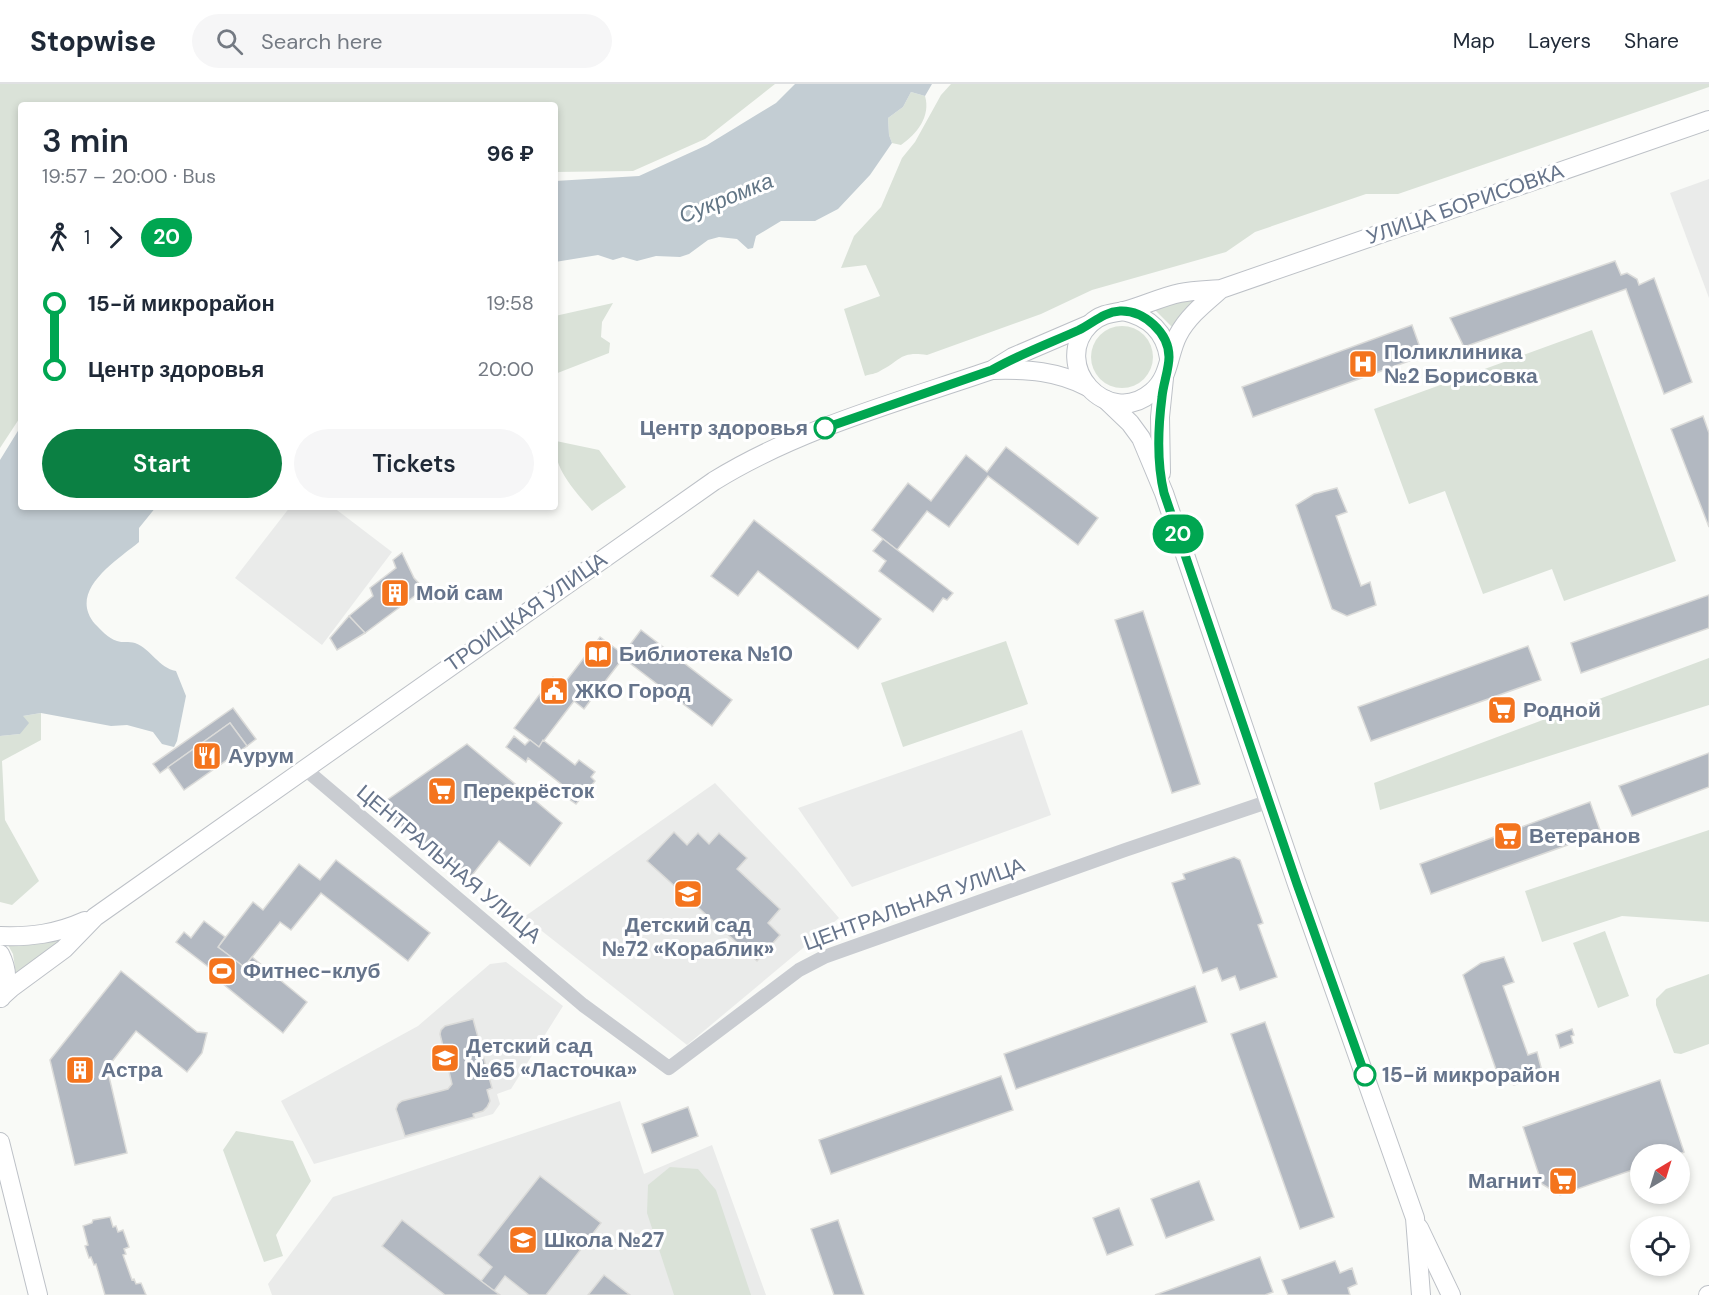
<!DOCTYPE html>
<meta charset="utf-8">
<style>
body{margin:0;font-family:"DM Sans",sans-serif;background:#f6f6f7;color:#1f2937;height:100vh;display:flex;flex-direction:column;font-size:22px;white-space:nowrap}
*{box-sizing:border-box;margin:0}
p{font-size:20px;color:#747a83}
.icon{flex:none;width:33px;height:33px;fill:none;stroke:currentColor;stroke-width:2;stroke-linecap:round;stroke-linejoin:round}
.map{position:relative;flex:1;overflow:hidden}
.panel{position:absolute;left:18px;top:18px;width:540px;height:408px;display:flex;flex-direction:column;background:#fff;border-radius:6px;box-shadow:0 3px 9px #0003}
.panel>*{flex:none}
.badge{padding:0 12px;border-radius:20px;font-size:21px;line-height:39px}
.needle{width:39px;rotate:38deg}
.tools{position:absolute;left:1630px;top:1060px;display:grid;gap:12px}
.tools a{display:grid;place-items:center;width:60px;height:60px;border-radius:50%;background:#fff;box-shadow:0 3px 9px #0003;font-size:30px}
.map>.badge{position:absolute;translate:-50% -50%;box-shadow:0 0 0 3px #fff}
.legs{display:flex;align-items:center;gap:9px;height:66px;padding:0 24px;font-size:20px}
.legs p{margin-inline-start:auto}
.head{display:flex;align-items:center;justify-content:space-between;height:102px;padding:0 24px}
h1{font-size:33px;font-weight:600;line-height:45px}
.action{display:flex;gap:12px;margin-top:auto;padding:12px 24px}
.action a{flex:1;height:69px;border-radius:36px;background:#0b8043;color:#fff;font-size:24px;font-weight:600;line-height:69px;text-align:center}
.action a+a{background:#f6f6f7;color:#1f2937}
ul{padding:0 24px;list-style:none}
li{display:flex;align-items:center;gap:21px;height:66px;font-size:22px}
li i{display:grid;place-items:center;width:9px;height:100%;margin:0 8px;background:currentColor}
li i::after{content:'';width:15px;height:15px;margin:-8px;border:4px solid;border-radius:50%;background:#fff}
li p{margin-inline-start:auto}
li:first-child i{background:linear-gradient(#0000 50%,currentColor 0)}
li:last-child i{background:linear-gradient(currentColor 50%,#0000 0)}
header{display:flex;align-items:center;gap:36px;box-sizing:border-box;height:84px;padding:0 30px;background:#fff;border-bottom:2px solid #e0e1e3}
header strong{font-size:28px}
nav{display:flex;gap:33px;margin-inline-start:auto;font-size:21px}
.search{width:420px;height:54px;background:#f6f6f7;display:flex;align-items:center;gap:15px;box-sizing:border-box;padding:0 21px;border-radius:33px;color:#747a83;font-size:22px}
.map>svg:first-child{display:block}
.built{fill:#eaebea}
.green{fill:#dae2d8}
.water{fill:#c3cdd3}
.building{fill:#b2b8c1;stroke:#dbdbd9;stroke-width:1.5}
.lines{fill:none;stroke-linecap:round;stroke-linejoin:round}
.secondary-casing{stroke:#bdc1c7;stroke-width:20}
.street{stroke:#c9ccd1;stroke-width:14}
.secondary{stroke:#fff;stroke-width:18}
.line-1-casing{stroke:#fff;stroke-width:14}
.line-1{stroke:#00a651;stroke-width:9}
.stop-1-dot{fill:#fff;stroke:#00a651;stroke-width:3}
.labels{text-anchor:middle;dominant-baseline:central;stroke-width:6;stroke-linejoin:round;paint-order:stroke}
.street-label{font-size:21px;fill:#66748b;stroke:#fff}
.poi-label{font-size:21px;font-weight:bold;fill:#66748b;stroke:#fff;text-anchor:start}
.stop-label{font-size:21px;font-weight:bold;fill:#66748b;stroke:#fff;text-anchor:end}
.water-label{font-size:22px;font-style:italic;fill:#627686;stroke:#fff}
</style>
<header>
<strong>Stopwise</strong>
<div class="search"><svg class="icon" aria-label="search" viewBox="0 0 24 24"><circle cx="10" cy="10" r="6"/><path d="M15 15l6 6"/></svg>Search here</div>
<nav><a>Map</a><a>Layers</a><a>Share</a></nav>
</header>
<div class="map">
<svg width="1709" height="1211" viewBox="0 0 1709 1211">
<rect width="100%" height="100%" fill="#f9faf7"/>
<g class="built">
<path d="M1709,95V214L1670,109Z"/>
<path d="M290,423H333L392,468L322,561L235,494Z"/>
<path d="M1022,646L1051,731L852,803L798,724Z"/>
<path d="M715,699L797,786L839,834L687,961L524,833Z"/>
<path d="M506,878L563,922L511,1005L497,1010L500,1020L493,1030L314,1080L281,1017L418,942L490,880Z"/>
<path d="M620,1017L644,1090L712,1061L766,1211H272L268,1200L333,1113Z"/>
</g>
<g class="green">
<path d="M0,0H775L705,55L633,87L555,88V21H21V332L0,364Z"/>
<path d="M951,0H1709V3L1398,110H1366L1255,148L1226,168L1092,206L1041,230L927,271C899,267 901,277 880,287C876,290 870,290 865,292L844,225L880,212L866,181L841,184L854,152L881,123L902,74L915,58L941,11Z"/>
<path d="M911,8L925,12C931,32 917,50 901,61L892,59L889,51L888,34L903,23Z"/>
<path d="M1197,212L1198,215L1183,227L1172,243L1154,225Z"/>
<path d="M613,219L602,238L601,253L610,259L609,269L555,290V232Z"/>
<circle cx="1122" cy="273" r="31"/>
<path d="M1592,246L1676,477L1564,517L1552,485L1483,510L1445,407L1409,420L1374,325Z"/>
<path d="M556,357L599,366L626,403C615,412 603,418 592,427C576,408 551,383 556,357Z"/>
<path d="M1006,557L1028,620L903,663L881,599Z"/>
<path d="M1709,574V621L1380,726L1374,699Z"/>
<path d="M41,629V656L2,677L5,736L39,797L12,821L0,818V652L20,650L23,632Z"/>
<path d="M1709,746V838L1622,832L1542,858L1525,807Z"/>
<path d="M1605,847L1629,912L1598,924L1573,859Z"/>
<path d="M65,854L16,890L13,870L8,861L40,860Z"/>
<path d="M1709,890V960L1681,970L1674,969L1656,921V915L1666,905Z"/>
<path d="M236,1047L293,1057L311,1097L276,1151L283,1172L264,1178L223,1066Z"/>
<path d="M670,1083L698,1085L716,1106L751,1211H674L647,1129L648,1101Z"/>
</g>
<g class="water">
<path d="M795,0H932L925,12L911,8L903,23L888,34L889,51L892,59L870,91L838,125L815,137H781L756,152L753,164L748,165L737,155L719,153L708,156L689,170L680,173L656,172L637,177L623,173L613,176L598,171L555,178V97L639,92L707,61L776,19Z"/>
<path d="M21,342V423H156L139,444V458C116,477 67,507 95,540C101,546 108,554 117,557C122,559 129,557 135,559C151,565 159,584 176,587L186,612L177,657L174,663L162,660L153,648L127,641L111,642L41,629L23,632L29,639L20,650L0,652V376Z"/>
</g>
<g class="building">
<path d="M1615,177L1621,191L1627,189L1637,195L1639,201L1654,194L1692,298L1664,310L1626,205L1464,263L1450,234Z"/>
<path d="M1412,241L1423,272L1253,333L1242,303Z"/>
<path d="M1703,332L1709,349V443L1671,345Z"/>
<path d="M1006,363L1098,434L1078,461L988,392L949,443L927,427L897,466L872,446L908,399L931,417L966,371L987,388Z"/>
<path d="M1337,404L1347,428L1336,432L1361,502L1370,498L1376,521L1347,532L1332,525L1296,421L1314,410Z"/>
<path d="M754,436L881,535L858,565L758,487L738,512L711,492Z"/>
<path d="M883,455L953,509L947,516L943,514L933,528L879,487L886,477L873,467Z"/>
<path d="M402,469L414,494L424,505L365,549L349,532L373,512L370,504L396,484L393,476Z"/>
<path d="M1709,511V544L1581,589L1571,559Z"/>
<path d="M1143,527L1200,700L1172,709L1115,536Z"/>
<path d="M349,532L365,549L337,566L330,554Z"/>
<path d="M641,546L732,616L712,642L623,574L584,625L574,617L539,663L514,644L553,593L563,601L600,553L623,570Z"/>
<path d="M1528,562L1541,596L1371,657L1358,623Z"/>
<path d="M233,624L256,655L247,662L230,639L160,689L153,680Z"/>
<path d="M230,639L247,662L184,706L168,683Z"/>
<path d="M514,652L525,661L530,656L539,663L543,656L575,681L579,676L595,688L591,693L595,697L576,720L566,713L570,707L528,674L526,678L506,663Z"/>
<path d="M467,660L562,739L530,782L499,757L469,795L377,723Z"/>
<path d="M1709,669V703L1632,732L1619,702Z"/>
<path d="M1590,718L1601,749L1431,810L1420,780Z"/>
<path d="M674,748L687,761L698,749L709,760L719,749L747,774L737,785L780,825L768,839L780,851L757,877L647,777Z"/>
<path d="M1234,773L1240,776L1263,839L1258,841L1277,893L1240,906L1235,892L1222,897L1217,884L1203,889L1172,799L1185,795L1183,790Z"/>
<path d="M336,776L430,849L408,877L321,809L291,846L280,838L244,883L218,863L253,818L263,826L299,780L320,796Z"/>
<path d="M204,837L225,853L218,863L234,875L228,882L222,878L215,888L176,858L184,848L191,854Z"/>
<path d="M252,873L307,918L283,949L212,891L222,878L228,882L234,875L244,883Z"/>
<path d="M1504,873L1514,898L1503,902L1528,971L1537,968L1543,991L1514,1001L1499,994L1463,891L1481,879Z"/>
<path d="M121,887L197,948L207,949L202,969L187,988L136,947L107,984L127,1069L75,1081L50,976Z"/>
<path d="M1195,902L1207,938L1016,1005L1004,970Z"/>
<path d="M473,935L492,1004L487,1006L490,1017L487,1023L483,1027L473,1030L474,1033L405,1052L396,1025L398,1020L402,1017L448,1005L452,1000L440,950L441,946L445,942Z"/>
<path d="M1265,938L1334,1133L1300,1145L1231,950Z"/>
<path d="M1572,945L1574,951L1571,952L1573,959L1560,964L1556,951Z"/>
<path d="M1001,992L1013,1026L831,1090L819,1056Z"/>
<path d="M1660,996L1684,1068L1677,1071H1641V1083L1560,1111L1542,1100L1523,1043Z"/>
<path d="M688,1023L698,1052L652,1069L642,1040Z"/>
<path d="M540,1092L601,1139L546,1211H529L505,1192L494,1207L481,1197L492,1183L478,1171Z"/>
<path d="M1199,1097L1214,1136L1166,1154L1151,1115Z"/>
<path d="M1119,1124L1133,1161L1107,1171L1093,1134Z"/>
<path d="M110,1133L113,1143L116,1142L118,1148L123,1146L129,1163L124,1165L126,1170L123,1171L132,1196L134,1195L136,1200L141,1199L146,1211H105L96,1180L94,1181L91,1173L89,1174L85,1162L88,1161L83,1142L92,1139L93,1136Z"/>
<path d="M402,1136L481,1197L500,1211H445L382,1162Z"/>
<path d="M838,1136L864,1211H834L811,1145Z"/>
<path d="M1260,1173L1273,1208L1265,1211H1155Z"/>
<path d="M1335,1177L1340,1189L1352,1184L1357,1200L1348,1204L1350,1211H1288L1282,1196Z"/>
<path d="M604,1191L630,1211H588Z"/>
</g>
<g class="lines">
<g class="secondary-casing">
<g id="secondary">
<path d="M1221,205C1205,219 1188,232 1178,251C1168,270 1170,293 1152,308C1108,346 1049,281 1090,240C1100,230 1112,229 1124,227C1143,222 1161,213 1180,209C1193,206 1208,206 1221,205L1709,36"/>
<path d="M1123,227C1149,233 1165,247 1169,274"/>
<path d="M993,286C1028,285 1057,287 1088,303"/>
<path d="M1106,316L1130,339L1141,354L1164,409L1297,800L1415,1134L1421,1211"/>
<path d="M1161,389L1160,333L1164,294"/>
<path d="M0,852C31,853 56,850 85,837"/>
<path d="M0,870C8,886 8,898 1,914"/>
<path d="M1,913L11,904L64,865L95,833L714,397C798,345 898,318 992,286L1013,273L1090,240"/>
<path d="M0,1058L38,1211"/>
<path d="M1419,1144L1451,1211"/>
<path d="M1708,1211H1709"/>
</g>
</g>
<path class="street" d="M305,685L583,921L669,984L799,886L824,873L1125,766L1270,717"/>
<use href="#secondary" class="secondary"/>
</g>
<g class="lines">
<g class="line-1-casing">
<path id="line-1" d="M825,344L992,286C1020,270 1050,259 1079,246C1093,239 1104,228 1120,227C1144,226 1169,249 1169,273C1169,285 1163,301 1162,313C1158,344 1157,380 1164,409L1297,800L1365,991"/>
</g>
<use href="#line-1" class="line-1"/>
</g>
<defs>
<g id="hospital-square" transform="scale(1.5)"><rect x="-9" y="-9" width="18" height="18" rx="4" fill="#f4741d" stroke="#fff"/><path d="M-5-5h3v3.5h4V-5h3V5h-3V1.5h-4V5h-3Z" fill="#fff"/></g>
<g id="building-square" transform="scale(1.5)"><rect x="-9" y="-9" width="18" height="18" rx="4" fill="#f4741d" stroke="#fff"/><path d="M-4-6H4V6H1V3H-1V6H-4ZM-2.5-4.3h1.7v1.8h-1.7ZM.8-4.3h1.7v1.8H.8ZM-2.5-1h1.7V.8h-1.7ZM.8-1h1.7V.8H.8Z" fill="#fff"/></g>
<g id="library-square" transform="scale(1.5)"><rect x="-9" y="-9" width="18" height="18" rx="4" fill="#f4741d" stroke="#fff"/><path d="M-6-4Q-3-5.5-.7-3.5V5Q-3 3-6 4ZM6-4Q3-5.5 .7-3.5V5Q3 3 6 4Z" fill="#fff"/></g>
<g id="civic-square" transform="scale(1.5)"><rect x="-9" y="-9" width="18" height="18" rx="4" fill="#f4741d" stroke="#fff"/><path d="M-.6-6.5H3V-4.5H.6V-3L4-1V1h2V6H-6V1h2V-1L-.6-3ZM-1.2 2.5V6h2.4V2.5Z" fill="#fff"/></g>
<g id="supermarket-square" transform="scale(1.5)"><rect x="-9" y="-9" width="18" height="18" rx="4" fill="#f4741d" stroke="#fff"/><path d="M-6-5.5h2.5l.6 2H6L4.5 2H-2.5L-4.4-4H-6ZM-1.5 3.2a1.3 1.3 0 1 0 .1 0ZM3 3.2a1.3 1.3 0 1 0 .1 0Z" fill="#fff"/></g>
<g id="restaurant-square" transform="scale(1.5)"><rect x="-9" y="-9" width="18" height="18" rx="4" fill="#f4741d" stroke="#fff"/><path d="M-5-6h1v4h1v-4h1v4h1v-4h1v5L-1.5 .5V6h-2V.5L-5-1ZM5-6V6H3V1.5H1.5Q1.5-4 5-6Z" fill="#fff"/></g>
<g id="school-square" transform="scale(1.5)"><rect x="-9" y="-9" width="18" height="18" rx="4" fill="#f4741d" stroke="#fff"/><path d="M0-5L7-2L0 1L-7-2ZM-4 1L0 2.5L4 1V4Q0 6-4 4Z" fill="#fff"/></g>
<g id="stadium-square" transform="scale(1.5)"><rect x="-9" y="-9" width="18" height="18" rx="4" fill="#f4741d" stroke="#fff"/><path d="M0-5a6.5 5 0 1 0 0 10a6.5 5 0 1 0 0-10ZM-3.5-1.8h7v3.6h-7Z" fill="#fff"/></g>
</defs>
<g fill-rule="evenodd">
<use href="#hospital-square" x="1363" y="280"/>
<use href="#building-square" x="395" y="509"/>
<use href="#library-square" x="598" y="570"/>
<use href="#civic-square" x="554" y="607"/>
<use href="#supermarket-square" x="1502" y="626"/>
<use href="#restaurant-square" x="207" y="672"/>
<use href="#supermarket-square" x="442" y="707"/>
<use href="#supermarket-square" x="1508" y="752"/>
<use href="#school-square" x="688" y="810"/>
<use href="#stadium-square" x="222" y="887"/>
<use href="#school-square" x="445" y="974"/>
<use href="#building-square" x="80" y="986"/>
<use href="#supermarket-square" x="1563" y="1097"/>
<use href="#school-square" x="523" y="1156"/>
</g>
<g class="stop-1-dot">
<circle cx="825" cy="344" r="10"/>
<circle cx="1365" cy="991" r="10"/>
</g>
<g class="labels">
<g class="street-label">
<text transform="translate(1465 120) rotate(-19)">УЛИЦА БОРИСОВКА</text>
<text transform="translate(526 528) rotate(-35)">ТРОИЦКАЯ УЛИЦА</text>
<text transform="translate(449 780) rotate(40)">ЦЕНТРАЛЬНАЯ УЛИЦА</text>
<text transform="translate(914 820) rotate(-20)">ЦЕНТРАЛЬНАЯ УЛИЦА</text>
</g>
<g class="poi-label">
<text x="1384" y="268">Поликлиника<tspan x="1384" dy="24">№2 Борисовка</tspan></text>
<text x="416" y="509">Мой сам</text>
<text x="619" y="570">Библиотека №10</text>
<text x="575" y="607">ЖКО Город</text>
<text x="1523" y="626">Родной</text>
<text x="228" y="672">Аурум</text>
<text x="463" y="707">Перекрёсток</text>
<text x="1529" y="752">Ветеранов</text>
<text x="688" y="841" text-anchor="middle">Детский сад<tspan x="688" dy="24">№72 «Кораблик»</tspan></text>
<text x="243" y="887">Фитнес-клуб</text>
<text x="466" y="962">Детский сад<tspan x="466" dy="24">№65 «Ласточка»</tspan></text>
<text x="101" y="986">Астра</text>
<text x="1542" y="1097" text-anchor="end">Магнит</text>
<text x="544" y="1156">Школа №27</text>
</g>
<g class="stop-label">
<text x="808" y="344">Центр здоровья</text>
<text x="1382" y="991" text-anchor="start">15-й микрорайон</text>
</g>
<g class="water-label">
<text transform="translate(726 114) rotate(-22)">Сукромка</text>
</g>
</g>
</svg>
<div class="tools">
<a><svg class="needle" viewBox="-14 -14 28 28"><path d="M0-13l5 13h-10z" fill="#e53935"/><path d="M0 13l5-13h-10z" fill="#747a83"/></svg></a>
<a><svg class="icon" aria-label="locate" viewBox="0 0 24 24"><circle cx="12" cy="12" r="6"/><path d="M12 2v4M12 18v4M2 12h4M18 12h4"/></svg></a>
</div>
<b class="badge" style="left:1178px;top:450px;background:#00a651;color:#fff">20</b>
<section class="panel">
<div class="head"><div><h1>3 min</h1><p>19:57 – 20:00 · Bus</p></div><b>96 ₽</b></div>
<div class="legs"><svg class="icon" aria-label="walk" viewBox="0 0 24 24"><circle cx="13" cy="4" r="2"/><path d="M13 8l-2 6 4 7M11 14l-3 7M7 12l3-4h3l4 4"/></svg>1<svg class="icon" aria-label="forward" viewBox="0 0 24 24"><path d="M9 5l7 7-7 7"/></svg><b class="badge" style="background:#00a651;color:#fff">20</b></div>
<ul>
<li><i style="color:#00a651"></i><b>15-й микрорайон</b><p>19:58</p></li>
<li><i style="color:#00a651"></i><b>Центр здоровья</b><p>20:00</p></li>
</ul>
<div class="action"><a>Start</a><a>Tickets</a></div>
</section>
</div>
